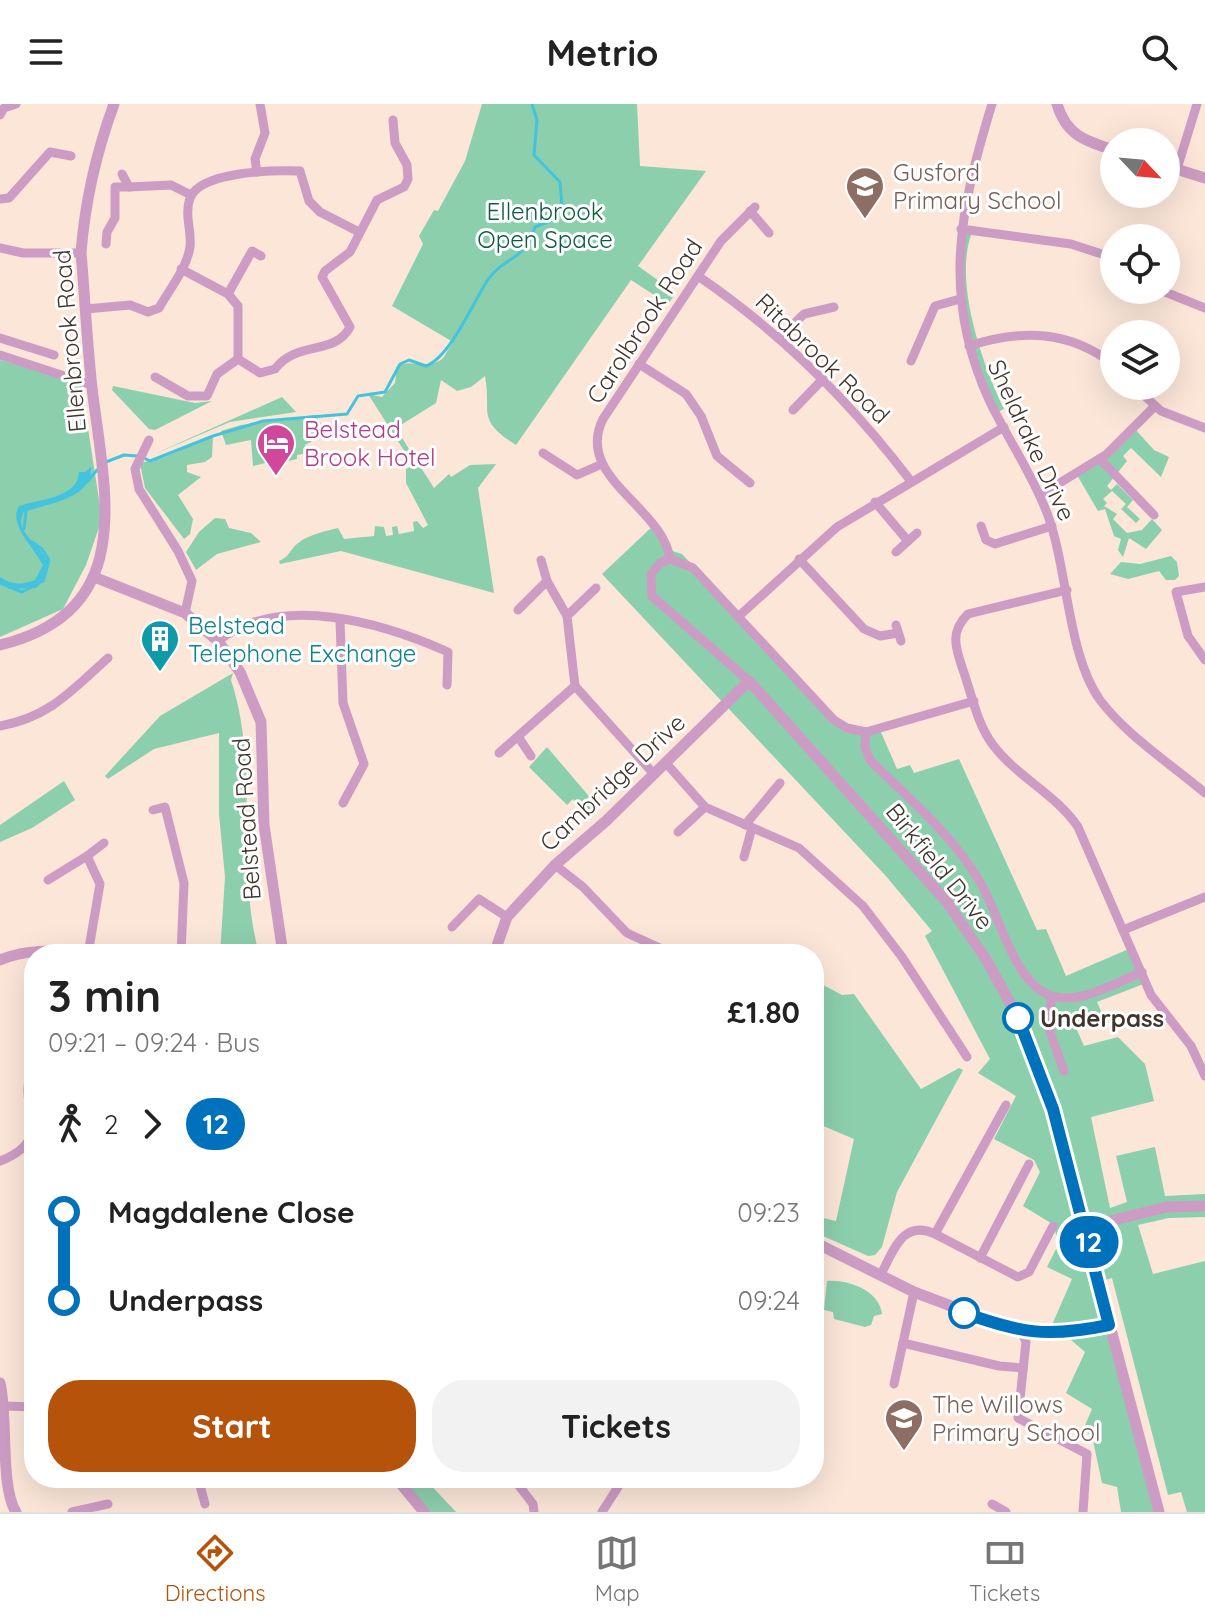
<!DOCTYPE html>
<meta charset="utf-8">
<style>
body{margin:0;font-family:Quicksand,sans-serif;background:#f2f2f2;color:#222;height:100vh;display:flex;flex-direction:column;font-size:30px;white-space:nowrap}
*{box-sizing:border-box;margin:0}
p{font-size:26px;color:#767676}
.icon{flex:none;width:44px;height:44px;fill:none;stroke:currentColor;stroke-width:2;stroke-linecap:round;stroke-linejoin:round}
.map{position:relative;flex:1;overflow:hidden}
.side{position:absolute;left:24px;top:840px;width:800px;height:544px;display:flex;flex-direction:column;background:#fff;border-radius:32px;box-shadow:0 8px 32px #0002}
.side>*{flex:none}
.badge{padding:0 16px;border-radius:26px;font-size:28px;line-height:52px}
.needle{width:52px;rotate:116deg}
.tools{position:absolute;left:1100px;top:24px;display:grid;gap:16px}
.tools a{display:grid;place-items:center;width:80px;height:80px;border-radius:50%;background:#fff;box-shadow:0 8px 32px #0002;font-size:40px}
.map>.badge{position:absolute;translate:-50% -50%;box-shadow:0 0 0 4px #fff}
.legs{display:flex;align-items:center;gap:12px;height:88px;padding:0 24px;font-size:26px}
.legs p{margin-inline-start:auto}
.head{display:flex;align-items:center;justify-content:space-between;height:136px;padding:0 24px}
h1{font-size:44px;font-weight:700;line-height:60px}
.primary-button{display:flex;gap:16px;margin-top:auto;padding:16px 24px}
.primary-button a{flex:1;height:92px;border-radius:32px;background:#b45309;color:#fff;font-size:32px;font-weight:700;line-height:92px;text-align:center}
.primary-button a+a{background:#f2f2f2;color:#222}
ul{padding:0 24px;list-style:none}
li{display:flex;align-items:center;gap:28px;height:88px;font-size:30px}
li i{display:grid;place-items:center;width:12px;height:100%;margin:0 10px;background:currentColor}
li i::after{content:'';width:20px;height:20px;margin:-10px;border:6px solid;border-radius:50%;background:#fff}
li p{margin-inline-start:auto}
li:first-child i{background:linear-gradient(#0000 50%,currentColor 0)}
li:last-child i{background:linear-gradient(currentColor 50%,#0000 0)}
header{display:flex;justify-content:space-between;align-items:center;height:104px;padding:0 24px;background:#fff;font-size:36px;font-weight:700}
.dock{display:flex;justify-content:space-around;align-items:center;height:112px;border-top:2px solid #e0e0e0;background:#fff;font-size:22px;color:#767676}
.dock a{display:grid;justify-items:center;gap:4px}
.dock .on{color:#b45309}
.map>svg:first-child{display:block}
.green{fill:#8ccfad}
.water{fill:#44c3df}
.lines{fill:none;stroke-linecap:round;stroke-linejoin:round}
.stream{stroke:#44c3df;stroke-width:3}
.minor{stroke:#cd9cc4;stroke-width:9}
.tertiary{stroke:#cd9cc4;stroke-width:11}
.line-1-casing{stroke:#fff;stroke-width:18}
.line-1{stroke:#0072bc;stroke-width:12}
.stop-1-dot{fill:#fff;stroke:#0072bc;stroke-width:4}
.labels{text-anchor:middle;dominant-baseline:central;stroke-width:6;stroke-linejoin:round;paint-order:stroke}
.education-label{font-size:24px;fill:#785e54;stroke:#fff;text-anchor:start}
.park-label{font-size:24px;fill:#0e5c3f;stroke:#fff}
.street-label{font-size:24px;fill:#41342b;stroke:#fff}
.hotel-label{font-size:24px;fill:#b23c85;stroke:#fff;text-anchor:start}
.culture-label{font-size:24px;fill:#0d838f;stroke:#fff;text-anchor:start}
.stop-label{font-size:24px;font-weight:bold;fill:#41342b;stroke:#fff;text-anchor:start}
</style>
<header><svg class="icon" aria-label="menu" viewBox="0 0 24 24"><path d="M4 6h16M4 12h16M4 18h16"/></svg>Metrio<svg class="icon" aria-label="search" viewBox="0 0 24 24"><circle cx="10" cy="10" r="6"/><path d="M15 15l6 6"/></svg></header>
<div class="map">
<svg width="1205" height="1408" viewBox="0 0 1205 1408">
<rect width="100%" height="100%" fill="#fbe6d8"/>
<g class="green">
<path d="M482,0H637L640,62L706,67L638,162L676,189L668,200L631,176L516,341C475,315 492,309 485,272L471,283L457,287L441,276L436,299L396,324L412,350L410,356L368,290L382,293L395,279L397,262C411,254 429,267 443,254C445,252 450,242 453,238L392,202L423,140L419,132L434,106L438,107L465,57Z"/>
<path d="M961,125L973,126C952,174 982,260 1004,305L996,309L967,230Z"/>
<path d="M0,256L81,279L102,415L86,461L63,505L0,533Z"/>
<path d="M113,282L195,299L212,297L155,326L149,325L112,286Z"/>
<path d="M282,293L296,308L230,318L152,351Z"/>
<path d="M315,311L332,334L316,335L305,341L307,349L297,351V355L275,360L274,357L253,362L251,336L226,341L221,327L241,321Z"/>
<path d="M1134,324L1154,346L1169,353L1161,373L1131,344L1123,352L1127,357L1107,382L1111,386L1117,380L1133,396L1127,403L1140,415L1136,419L1121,405L1126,400L1112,387L1103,395L1107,399L1104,402L1117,410L1113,415L1127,429L1142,426L1152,415L1162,426L1146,445L1129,434L1123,453L1118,446L1121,435L1114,432L1105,405L1098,407L1077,371Z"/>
<path d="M213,332L212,353L205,358L187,361V368L201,373L178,391L193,415L190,430L184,435L145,384L140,359L165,353Z"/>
<path d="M418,359L434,384L449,370L451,373L470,361L496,360L478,384L494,489L341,447L280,460L279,457C288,453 288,450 294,443C303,432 325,427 338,424L344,435L374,432L375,422L384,423L386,432L393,431L392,423L397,422L399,430L414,427L413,418L417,417L423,424L428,421L406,379V365Z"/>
<path d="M215,414L225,415L229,424L251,429L261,438L217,450L196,466L186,448L199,428Z"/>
<path d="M655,420L669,446L682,450L842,622L880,626L897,665L910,661L914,669L959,655L1037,826L1046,825L1066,872L1131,844L1146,879L1097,898L1106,919L1077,926L1084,942L1118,933L1145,960L1154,997L1091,1013L1110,1104L1127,1098L1116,1052L1155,1043L1165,1092L1205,1090V1113L1169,1114L1138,1121L1153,1170L1205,1157V1408H1187L1181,1388L1168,1391L1112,1174L1100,1178L1159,1408H1121L1117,1383L1102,1379L1092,1332L1083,1326L1092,1305L1066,1289L1085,1248L1064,1230H1048L1072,1175L1047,1163L1058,1141L1054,1121L1023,1102L1040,1068L1034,1056L994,1035L1016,992L978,969L990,955L925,832L932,827L885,771L602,470Z"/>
<path d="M1171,452L1177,458L1179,472L1175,476H1166L1159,467L1128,475L1110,470L1121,458L1140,460Z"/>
<path d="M233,569L231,576C260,664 235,760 259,850H220L225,773L219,710V629L154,645L108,675L105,672L160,612Z"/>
<path d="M547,643L599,704L587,711L573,695L567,701L529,663Z"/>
<path d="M64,677L75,696L32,724L0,738V721Z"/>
<path d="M814,876L842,891L854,890L921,985L959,964L963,966L897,1088L882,1143L875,1151L868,1152L814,1128V1112L836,1117L854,1035L814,1018Z"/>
<path d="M827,1177C848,1175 880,1187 882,1210L874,1212L871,1221L865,1223L834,1215L833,1208L824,1206Z"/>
<path d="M398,1374H424L456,1408H427Z"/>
</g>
<path class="water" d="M91,363C94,395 46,400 24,408C7,438 75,448 36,484L9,485L0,478V473C12,481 21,481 35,476L43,461C34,443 8,421 19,402C40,395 78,394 79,368H85Z"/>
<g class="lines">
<g class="stream">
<path d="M144,354L150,357L213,332L263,317L347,310L358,292L385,288L400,260L409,256L426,262C450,253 473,199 487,177C505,151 525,158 535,123L553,116L562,103L560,78L534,51L537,16L532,0"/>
<path d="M106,358L124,351L137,352"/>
<path d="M87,378L97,366"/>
<path d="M24,425L26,407"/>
<path d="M0,479L22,488L43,477L49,456L42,445L32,438"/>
</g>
<g class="minor">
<path d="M992,0C960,105 941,191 989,296C1007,334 1032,369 1047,409C1068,464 1067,550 1100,596C1127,632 1171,660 1205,689"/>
<path d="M0,11L4,4L16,0"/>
<path d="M1177,65L1197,0"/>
<path d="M257,68L255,55L265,29L260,0"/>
<path d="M122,70L129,83L171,81L191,91"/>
<path d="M0,95L9,94L50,48L71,52"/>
<path d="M755,103L721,137L603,315C574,373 663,403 670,455L693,464L834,616L847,624L866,628L865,643L870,656C909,695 952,730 980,778C999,809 1013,877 1049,891C1079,902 1115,879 1142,868"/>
<path d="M750,107L769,129"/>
<path d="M961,125L1071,140L1114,154"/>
<path d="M106,140L107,128L115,114V83H129"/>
<path d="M0,144L23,149H81"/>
<path d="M181,165L228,190L238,202V255"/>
<path d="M698,172C780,228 850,297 910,376"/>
<path d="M1160,186L1205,204"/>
<path d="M228,190L252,147L261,152"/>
<path d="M86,205L130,201L148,208L159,204C169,186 187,164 190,143C192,127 184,111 190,94C201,67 274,66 300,67L309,97L320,108L359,128"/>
<path d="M0,234L54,251"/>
<path d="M779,234L804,210L834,203"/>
<path d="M969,242C1021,225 1070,226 1114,261"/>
<path d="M0,251L92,281"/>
<path d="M238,255L260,269L275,265C297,236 335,252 350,223L322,173L325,167L350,148L377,96L404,83L408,75L407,61L395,39L393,16"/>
<path d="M911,257L935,202L960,195"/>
<path d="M639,260L686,290L701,312L717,352L750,379"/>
<path d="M155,273L188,292H207L217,270L238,255"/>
<path d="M1134,282L1161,307L1205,324"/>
<path d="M793,306L823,275"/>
<path d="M149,336L135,365L139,385L178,447L192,477L185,509"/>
<path d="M543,349L577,371L602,360"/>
<path d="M1100,355L1154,411"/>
<path d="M1040,391L1107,350L1154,303"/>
<path d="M875,398L908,437"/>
<path d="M981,422L986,436L995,440L1052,422"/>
<path d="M896,448L917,429"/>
<path d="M670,455L660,459L651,470L652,492L749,577"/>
<path d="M799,455L864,525L880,532L898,529"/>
<path d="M541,456L547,477L567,512L575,582L653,669"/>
<path d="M1205,483L1176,488L1188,532L1205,556"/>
<path d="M1067,486L968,510C949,528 956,545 963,566C972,591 977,620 993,641C1017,673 1056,690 1078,723L1151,891L1191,942L1205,972"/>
<path d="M518,506L547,477"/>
<path d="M567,512L596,484"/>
<path d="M739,512L837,423L1004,323"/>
<path d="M340,517L343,599L364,660L343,699"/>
<path d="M896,521L901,537"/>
<path d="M218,537C280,488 383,519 448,548L447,581"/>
<path d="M0,622C50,613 72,586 108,554"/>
<path d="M866,628L974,597"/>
<path d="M519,634L531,652"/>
<path d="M499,649L575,582"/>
<path d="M665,658L705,703L799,744L863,802L902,853L967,953"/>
<path d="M153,706L165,703L184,779L181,850"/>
<path d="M745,721L780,679"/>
<path d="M678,728L705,703"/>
<path d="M87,752L104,739"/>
<path d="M744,753L752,724"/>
<path d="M555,761L583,783L627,829L673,850"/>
<path d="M48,776L87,752L100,780L88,850"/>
<path d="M452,823L479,795L507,813"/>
<path d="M1123,826L1205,793"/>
<path d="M1051,892L1050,928L1064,967"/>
<path d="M0,1057C61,1033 12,1000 34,965"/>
<path d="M935,1130L1018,1173L1029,1168L1053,1122"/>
<path d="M980,1154L1029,1060"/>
<path d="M881,1170C894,1146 903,1115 935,1130L1006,1001"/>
<path d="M1022,1229L1026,1238L1018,1314L1087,1350L1083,1408"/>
<path d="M903,1239L999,1262L1023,1264"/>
<path d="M894,1280L914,1188"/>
<path d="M5,1302L34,1303"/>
<path d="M198,1374L205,1400"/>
<path d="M513,1374L533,1400L534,1408"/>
<path d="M992,1400L1006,1408"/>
<path d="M72,1408L108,1400"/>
<path d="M602,1408L618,1383"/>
</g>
<g class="tertiary">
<path d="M1057,0C1066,31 1085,37 1114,46"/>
<path d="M1166,62L1205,74"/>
<path d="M94,473L185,509L218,537L240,568L261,618L264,721L283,850"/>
<path d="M0,541C138,507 105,390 92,284C87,239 85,194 81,149C85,97 96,49 114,0"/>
<path d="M494,850L507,813L555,761L606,717L749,577L946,797L986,855L1015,908L1053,1005L1159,1408"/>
<path d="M0,856C27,845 52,846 81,850"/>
<path d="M1085,1123L1167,1103L1205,1102"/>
<path d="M814,1138L914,1188L1022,1229L1064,1230L1109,1221"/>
<path d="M0,1279C8,1311 0,1384 16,1408"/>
<path d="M396,1374L424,1408"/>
</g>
</g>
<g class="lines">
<g class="line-1-casing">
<path id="line-1" d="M964,1209C1023,1229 1046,1234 1109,1221L1053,1005L1018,914"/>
</g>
<use href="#line-1" class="line-1"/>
</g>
<defs>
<g id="school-pin" transform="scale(2)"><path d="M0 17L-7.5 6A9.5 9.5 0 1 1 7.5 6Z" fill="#8d6e63" stroke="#fff"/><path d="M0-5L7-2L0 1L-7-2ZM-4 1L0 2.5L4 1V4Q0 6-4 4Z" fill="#fff"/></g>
<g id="hotel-pin" transform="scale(2)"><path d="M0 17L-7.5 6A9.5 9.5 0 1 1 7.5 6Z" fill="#d1479c" stroke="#fff"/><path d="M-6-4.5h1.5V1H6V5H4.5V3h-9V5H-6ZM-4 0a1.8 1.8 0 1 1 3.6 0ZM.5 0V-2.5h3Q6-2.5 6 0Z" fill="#fff"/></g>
<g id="building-pin" transform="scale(2)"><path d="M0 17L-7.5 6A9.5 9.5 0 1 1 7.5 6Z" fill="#0f9aa8" stroke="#fff"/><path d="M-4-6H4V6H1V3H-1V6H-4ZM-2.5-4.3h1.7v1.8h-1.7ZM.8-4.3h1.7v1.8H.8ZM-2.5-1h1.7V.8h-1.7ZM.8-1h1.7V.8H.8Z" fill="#fff"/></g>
</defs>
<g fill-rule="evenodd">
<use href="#school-pin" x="865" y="82"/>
<use href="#hotel-pin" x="276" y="339"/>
<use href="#building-pin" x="160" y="535"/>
<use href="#school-pin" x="904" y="1314"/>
</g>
<g class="stop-1-dot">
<circle cx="1018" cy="914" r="14"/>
<circle cx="964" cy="1209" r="14"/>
</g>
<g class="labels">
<g class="education-label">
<text x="893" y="68">Gusford<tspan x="893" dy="28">Primary School</tspan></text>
<text x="932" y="1300">The Willows<tspan x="932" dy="28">Primary School</tspan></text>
</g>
<g class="park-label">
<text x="545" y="107">Ellenbrook<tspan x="545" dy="28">Open Space</tspan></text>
</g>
<g class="street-label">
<text transform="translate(644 217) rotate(-57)">Carolbrook Road</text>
<text transform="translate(69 237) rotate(-95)">Ellenbrook Road</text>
<text transform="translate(823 254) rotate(44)">Ritabrook Road</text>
<text transform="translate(1032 336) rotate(65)">Sheldrake Drive</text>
<text transform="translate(612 678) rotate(-43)">Cambridge Drive</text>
<text transform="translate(246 715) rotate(-94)">Belstead Road</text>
<text transform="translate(940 762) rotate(51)">Birkfield Drive</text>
</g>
<g class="hotel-label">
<text x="304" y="325">Belstead<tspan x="304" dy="28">Brook Hotel</tspan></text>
</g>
<g class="culture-label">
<text x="188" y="521">Belstead<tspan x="188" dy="28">Telephone Exchange</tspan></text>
</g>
<g class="stop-label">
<text x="1040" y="914">Underpass</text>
</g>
</g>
</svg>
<div class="tools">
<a><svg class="needle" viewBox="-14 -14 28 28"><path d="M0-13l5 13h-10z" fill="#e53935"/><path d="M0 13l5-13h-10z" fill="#767676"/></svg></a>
<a><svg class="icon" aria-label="locate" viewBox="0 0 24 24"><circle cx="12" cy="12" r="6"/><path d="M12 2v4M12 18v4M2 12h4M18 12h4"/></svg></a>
<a><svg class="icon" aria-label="layers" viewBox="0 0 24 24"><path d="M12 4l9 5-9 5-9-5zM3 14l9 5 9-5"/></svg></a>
</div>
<b class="badge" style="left:1089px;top:1138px;background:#0072bc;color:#fff">12</b>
<section class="side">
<div class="head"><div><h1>3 min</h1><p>09:21 – 09:24 · Bus</p></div><b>£1.80</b></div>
<div class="legs"><svg class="icon" aria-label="walk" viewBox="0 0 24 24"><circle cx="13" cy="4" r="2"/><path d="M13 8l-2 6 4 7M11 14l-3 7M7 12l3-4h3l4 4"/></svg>2<svg class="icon" aria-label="forward" viewBox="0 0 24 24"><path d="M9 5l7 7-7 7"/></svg><b class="badge" style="background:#0072bc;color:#fff">12</b></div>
<ul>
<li><i style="color:#0072bc"></i><b>Magdalene Close</b><p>09:23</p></li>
<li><i style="color:#0072bc"></i><b>Underpass</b><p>09:24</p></li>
</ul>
<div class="primary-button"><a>Start</a><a>Tickets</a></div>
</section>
</div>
<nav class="dock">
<a class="on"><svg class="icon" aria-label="directions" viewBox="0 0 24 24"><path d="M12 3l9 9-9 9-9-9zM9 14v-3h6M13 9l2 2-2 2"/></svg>Directions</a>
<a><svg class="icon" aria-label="map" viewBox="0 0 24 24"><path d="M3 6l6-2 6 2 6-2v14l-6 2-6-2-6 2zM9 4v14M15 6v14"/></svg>Map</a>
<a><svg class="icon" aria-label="tickets" viewBox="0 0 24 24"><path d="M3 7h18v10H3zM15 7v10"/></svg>Tickets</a>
</nav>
